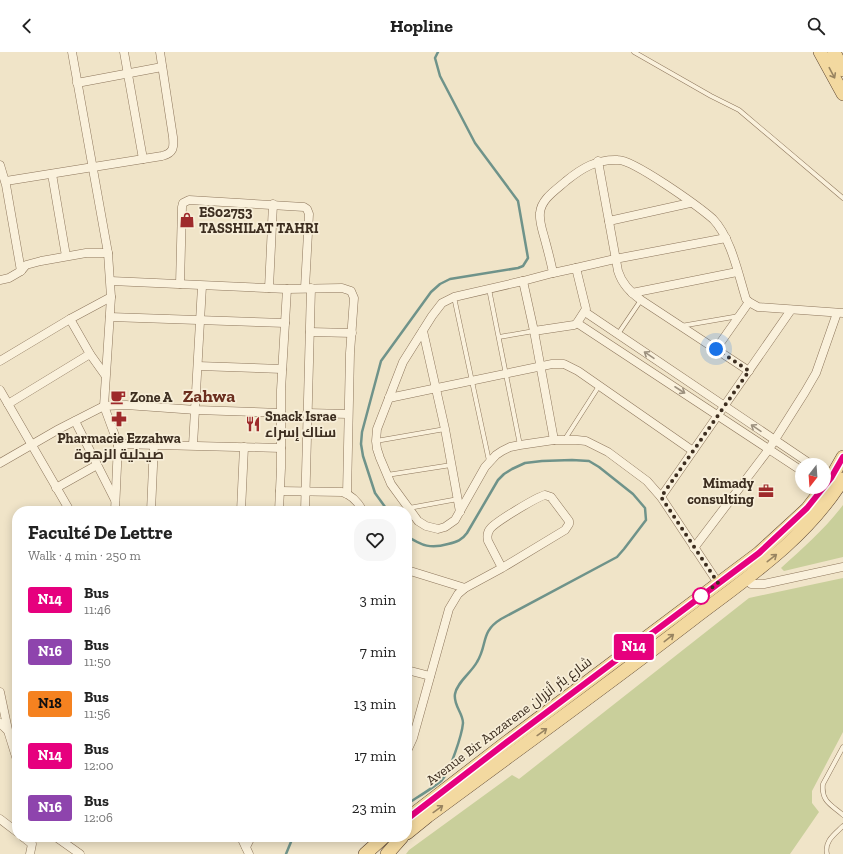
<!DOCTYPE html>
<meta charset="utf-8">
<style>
body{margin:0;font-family:"Zilla Slab",Cairo,serif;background:#f6f6f6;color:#222;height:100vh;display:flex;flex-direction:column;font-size:15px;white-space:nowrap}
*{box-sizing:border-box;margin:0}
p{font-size:13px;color:#767676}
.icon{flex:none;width:22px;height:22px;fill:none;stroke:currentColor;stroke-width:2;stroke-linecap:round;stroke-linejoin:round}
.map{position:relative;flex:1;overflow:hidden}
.sheet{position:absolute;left:12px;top:454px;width:400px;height:336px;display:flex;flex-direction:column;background:#fff;border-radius:16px;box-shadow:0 2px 10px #0003}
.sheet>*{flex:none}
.badge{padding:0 8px;border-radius:3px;font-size:14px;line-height:26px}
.needle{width:26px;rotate:197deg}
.fabs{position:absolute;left:795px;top:406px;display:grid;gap:8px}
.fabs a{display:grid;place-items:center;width:36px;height:36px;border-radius:50%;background:#fff;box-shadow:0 2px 10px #0003;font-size:20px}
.you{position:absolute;width:20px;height:20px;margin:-10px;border:3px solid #fff;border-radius:50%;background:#1a73e8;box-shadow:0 0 0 6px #1a73e833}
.map>.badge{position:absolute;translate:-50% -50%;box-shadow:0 0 0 2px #fff}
.round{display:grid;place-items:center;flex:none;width:42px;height:42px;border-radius:16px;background:#f6f6f6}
.head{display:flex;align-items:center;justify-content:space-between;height:68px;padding:0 16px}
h1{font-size:19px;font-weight:800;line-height:30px}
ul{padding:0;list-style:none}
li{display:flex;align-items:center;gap:12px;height:52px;padding:0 16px}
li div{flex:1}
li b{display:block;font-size:15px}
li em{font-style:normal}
li .badge{min-width:44px;font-weight:700;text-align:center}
header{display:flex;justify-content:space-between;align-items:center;height:52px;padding:0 16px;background:#fff;font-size:18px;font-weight:800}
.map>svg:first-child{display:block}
.grass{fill:#c9cf9b}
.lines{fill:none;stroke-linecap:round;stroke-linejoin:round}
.stream{stroke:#6f938a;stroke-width:2.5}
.service-casing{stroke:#8d765c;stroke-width:5}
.minor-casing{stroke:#8d765c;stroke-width:9}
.primary-casing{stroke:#5b4430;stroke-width:14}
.service{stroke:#faf1dc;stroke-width:4}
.minor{stroke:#faf1dc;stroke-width:8}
.primary{stroke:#f3d9a0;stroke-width:13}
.oneway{stroke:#988460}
.oneway2{stroke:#9c907e}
.line-casing{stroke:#fff;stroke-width:9}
.line{stroke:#e6007e;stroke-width:6}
.walk{stroke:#3d2e20;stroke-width:4;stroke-dasharray:0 7.2}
.stop-dot{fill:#fff;stroke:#e6007e;stroke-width:2}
.labels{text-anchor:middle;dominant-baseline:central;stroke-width:3.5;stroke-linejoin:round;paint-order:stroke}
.poi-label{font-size:14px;font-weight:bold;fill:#3d2e20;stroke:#f7eed8;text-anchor:start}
.street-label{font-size:14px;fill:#3d2e20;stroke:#f7eed8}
.district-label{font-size:18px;font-weight:bold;fill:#6b2e1e;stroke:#f7eed8}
</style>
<header><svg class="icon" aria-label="back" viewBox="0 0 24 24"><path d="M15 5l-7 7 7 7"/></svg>Hopline<svg class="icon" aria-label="search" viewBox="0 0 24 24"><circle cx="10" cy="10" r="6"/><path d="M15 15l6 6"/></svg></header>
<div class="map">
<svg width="843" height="802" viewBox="0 0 843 802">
<rect width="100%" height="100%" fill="#f0e4c8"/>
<g class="grass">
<path d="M843,453V505L784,519L781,516C803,496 825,477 843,453Z"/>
<path d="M843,526V680L812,739V751L819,760L790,802H406L409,798L512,723L519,727L749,546Z"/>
</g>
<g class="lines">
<g class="stream">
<path d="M388,459L375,441L363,404L361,392L362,380L381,309L431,240L440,232L450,227L518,216L523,214L528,206L518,149L475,91L440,24L435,6L438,0"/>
<path d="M407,484C422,494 431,497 448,492C457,490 462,488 467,481L498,428L504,422L512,417L525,411L542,409L572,408L589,409L599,415L633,442L645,456L646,468L624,497L617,505L501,567C480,580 488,592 477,610C471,621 457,630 455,642C453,653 463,661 463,671C462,683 450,719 442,728C435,735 416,746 407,752"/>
<path d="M286,802L293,785"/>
</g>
<g class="service-casing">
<g id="service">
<path d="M634,0L711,44L739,58L843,146"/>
<path d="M489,237L520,393"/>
<path d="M454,245L489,409"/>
<path d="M681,274L739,264"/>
<path d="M618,282L641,248"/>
<path d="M499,285L534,279"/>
<path d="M565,387L599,334"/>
<path d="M376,389L445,377"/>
<path d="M387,423L451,413"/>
<path d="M409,456L458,447"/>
<path d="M843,695L823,732C821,750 832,753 843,763"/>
<path d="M827,802C824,789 835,782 843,774"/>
</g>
</g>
<g class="minor-casing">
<g id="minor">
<path d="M72,0L108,201L111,245L104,354L118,392L115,459"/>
<path d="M124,0L143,107"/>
<path d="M77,31L162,15"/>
<path d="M598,109L618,219C622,232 630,240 641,248L749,319"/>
<path d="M0,113L6,133L21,219"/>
<path d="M52,122L66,204"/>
<path d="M6,129L162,104C174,101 174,95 173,85L160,0"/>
<path d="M609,169L690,151"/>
<path d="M576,216L615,207L726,186"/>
<path d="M0,228L9,226L21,219L26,213L41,209L86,201H108"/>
<path d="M111,229L287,237L342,236L351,239L354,246L350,301L347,442"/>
<path d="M523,229L534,279L554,388"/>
<path d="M180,232L182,155L183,151L189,148L304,155L307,157L309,162L305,236"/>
<path d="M269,236L273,152"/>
<path d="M632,241L737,220"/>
<path d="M585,260L812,413"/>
<path d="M110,265L285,271"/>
<path d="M70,267L90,302L105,323"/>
<path d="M577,271L802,419"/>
<path d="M423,279L445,377L460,460"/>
<path d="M534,279L574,273L577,271L586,257L576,216L553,221"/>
<path d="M310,280L352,281"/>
<path d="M716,297L749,250"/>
<path d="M0,309L70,267L111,245"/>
<path d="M198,314L282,317"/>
<path d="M0,338L70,459"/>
<path d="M389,346L552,312H564L578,319L693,399"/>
<path d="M8,352L90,302"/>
<path d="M307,361L348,362"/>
<path d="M75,369L115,448"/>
<path d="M118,392L281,396"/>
<path d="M193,393L202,234"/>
<path d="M0,411L59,377L104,354L126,353L196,358L281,361"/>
<path d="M56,436L97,413"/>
<path d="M280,439L342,440C352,443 358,450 363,459"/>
<path d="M661,445L791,258"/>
<path d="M151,459L154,392"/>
<path d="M241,459L244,395"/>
<path d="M279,459L281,416V338L287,237"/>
<path d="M305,459L311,236"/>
<path d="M694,496L769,397L805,340L816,321L837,261"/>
<path d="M407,518L465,536"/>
<path d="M745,527L751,532H764L843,515"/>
<path d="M718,531L661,445L647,429L608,400L586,389L577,388H554L520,393L510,395L502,399L496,403L485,415L455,468L445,475L438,477L426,474L418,469L391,432L380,406L377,397L376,389L377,377L403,310L432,264L442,251L454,245L523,229L553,221C551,210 548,199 545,188C543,180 539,170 540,161C541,147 556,138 566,129C582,116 597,107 618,108C634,108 698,154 713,167C731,186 738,221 746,247L749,250L758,255L843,261"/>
<path d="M407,618L430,624"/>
<path d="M0,640L8,678"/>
<path d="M0,671L8,679L17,708"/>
<path d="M407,699L413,686L449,557L458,542L465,536L502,516L565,478L569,472V469L551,445L545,443C537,445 495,470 490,477C487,481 487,485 488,489L502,516"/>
<path d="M0,767L17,780"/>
<path d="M23,785L32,792L30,802"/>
<path d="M56,785L80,802"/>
<path d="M241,785L249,802"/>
<path d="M246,795L251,785"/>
</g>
</g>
<g class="primary-casing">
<g id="primary">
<path d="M820,0L843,42"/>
<path d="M834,0L843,18"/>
<path d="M407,767L507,690L759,501L807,457L831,426L843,405"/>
<path d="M407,781L428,764C517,698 606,634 693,567C748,525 806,487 843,427"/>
<path d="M365,802L384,785"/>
<path d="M387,802L402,785"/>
</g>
</g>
<use href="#service" class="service"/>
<use href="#minor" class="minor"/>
<use href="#primary" class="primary"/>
</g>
<defs><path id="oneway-shaft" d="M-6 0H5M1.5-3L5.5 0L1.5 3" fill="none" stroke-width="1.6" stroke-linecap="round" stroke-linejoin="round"/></defs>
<g class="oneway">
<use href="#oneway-shaft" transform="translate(832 21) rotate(62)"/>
<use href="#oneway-shaft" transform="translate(772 506) rotate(-38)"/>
<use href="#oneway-shaft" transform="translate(669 586) rotate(-38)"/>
<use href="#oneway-shaft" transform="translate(542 680) rotate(-36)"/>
<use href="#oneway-shaft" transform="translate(438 757) rotate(-36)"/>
</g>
<g class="oneway2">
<use href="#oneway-shaft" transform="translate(649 303) rotate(-146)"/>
<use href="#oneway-shaft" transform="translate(680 338) rotate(33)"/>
<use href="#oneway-shaft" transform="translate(756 376) rotate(-146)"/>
</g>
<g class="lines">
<g class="line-casing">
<path id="line" d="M407,767L507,690L759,501L807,456L831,426L843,405"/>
</g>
<use href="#line" class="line"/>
<path class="walk" d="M701,544L718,531L661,445L749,319L716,297"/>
</g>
<defs>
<g id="shop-bare" transform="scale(1.2)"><path d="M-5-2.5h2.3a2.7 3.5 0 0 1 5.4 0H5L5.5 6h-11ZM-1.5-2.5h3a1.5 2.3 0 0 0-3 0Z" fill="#9e2a2b" stroke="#f7eed8" stroke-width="2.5" paint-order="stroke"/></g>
<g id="cafe-bare" transform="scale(1.2)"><path d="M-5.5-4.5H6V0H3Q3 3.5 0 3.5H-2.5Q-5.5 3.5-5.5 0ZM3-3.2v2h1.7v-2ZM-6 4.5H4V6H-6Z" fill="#9e2a2b" stroke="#f7eed8" stroke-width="2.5" paint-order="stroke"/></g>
<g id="pharmacy-bare" transform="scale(1.2)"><path d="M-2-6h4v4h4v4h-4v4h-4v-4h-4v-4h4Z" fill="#9e2a2b" stroke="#f7eed8" stroke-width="2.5" paint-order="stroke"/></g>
<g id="restaurant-bare" transform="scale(1.2)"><path d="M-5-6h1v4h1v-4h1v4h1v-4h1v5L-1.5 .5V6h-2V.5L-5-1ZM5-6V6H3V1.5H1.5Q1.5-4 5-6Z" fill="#9e2a2b" stroke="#f7eed8" stroke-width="2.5" paint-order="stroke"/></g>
<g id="office-bare" transform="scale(1.2)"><path d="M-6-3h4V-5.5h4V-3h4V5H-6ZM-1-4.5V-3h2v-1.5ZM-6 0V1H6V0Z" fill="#9e2a2b" stroke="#f7eed8" stroke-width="2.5" paint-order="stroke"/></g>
</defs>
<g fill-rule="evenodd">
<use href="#shop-bare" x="187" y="168"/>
<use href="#cafe-bare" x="118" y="345"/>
<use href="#pharmacy-bare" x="119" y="367"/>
<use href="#restaurant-bare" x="253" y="372"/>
<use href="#office-bare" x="766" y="439"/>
</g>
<circle class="stop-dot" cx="701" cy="544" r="8"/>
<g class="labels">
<g class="poi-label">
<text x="199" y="160">ES02753<tspan x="199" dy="16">TASSHILAT TAHRI</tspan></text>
<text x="130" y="345">Zone A</text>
<text x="265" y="364">Snack Israe<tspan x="265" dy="16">سناك إسراء</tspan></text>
<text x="119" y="386" text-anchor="middle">Pharmacie Ezzahwa<tspan x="119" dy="16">صيدلية الزهوة</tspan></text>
<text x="754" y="431" text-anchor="end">Mimady<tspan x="754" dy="16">consulting</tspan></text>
</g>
<g class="street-label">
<text transform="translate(509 669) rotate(-37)">Avenue Bir Anzarene شارع بئر أنزران</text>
</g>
<g class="district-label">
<text x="209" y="344">Zahwa</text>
</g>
</g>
</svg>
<div class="fabs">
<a><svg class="needle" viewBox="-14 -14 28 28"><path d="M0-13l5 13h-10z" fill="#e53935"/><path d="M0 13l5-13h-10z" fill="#767676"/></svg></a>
</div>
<div class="you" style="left:716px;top:297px"></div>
<b class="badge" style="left:634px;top:595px;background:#e6007e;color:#fff">N14</b>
<section class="sheet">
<div class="head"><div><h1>Faculté De Lettre</h1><p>Walk · 4 min · 250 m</p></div><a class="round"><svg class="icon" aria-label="heart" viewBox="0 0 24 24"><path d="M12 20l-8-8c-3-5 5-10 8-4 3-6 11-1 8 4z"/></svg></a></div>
<ul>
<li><span class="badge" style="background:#e6007e;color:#fff">N14</span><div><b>Bus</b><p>11:46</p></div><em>3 min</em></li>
<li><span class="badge" style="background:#8e44ad;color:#fff">N16</span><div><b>Bus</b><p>11:50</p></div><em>7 min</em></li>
<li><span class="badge" style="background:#f58220;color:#111">N18</span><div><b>Bus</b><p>11:56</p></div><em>13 min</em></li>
<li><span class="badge" style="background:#e6007e;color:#fff">N14</span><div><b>Bus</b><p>12:00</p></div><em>17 min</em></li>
<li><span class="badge" style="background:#8e44ad;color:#fff">N16</span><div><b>Bus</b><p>12:06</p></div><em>23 min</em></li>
</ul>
</section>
</div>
